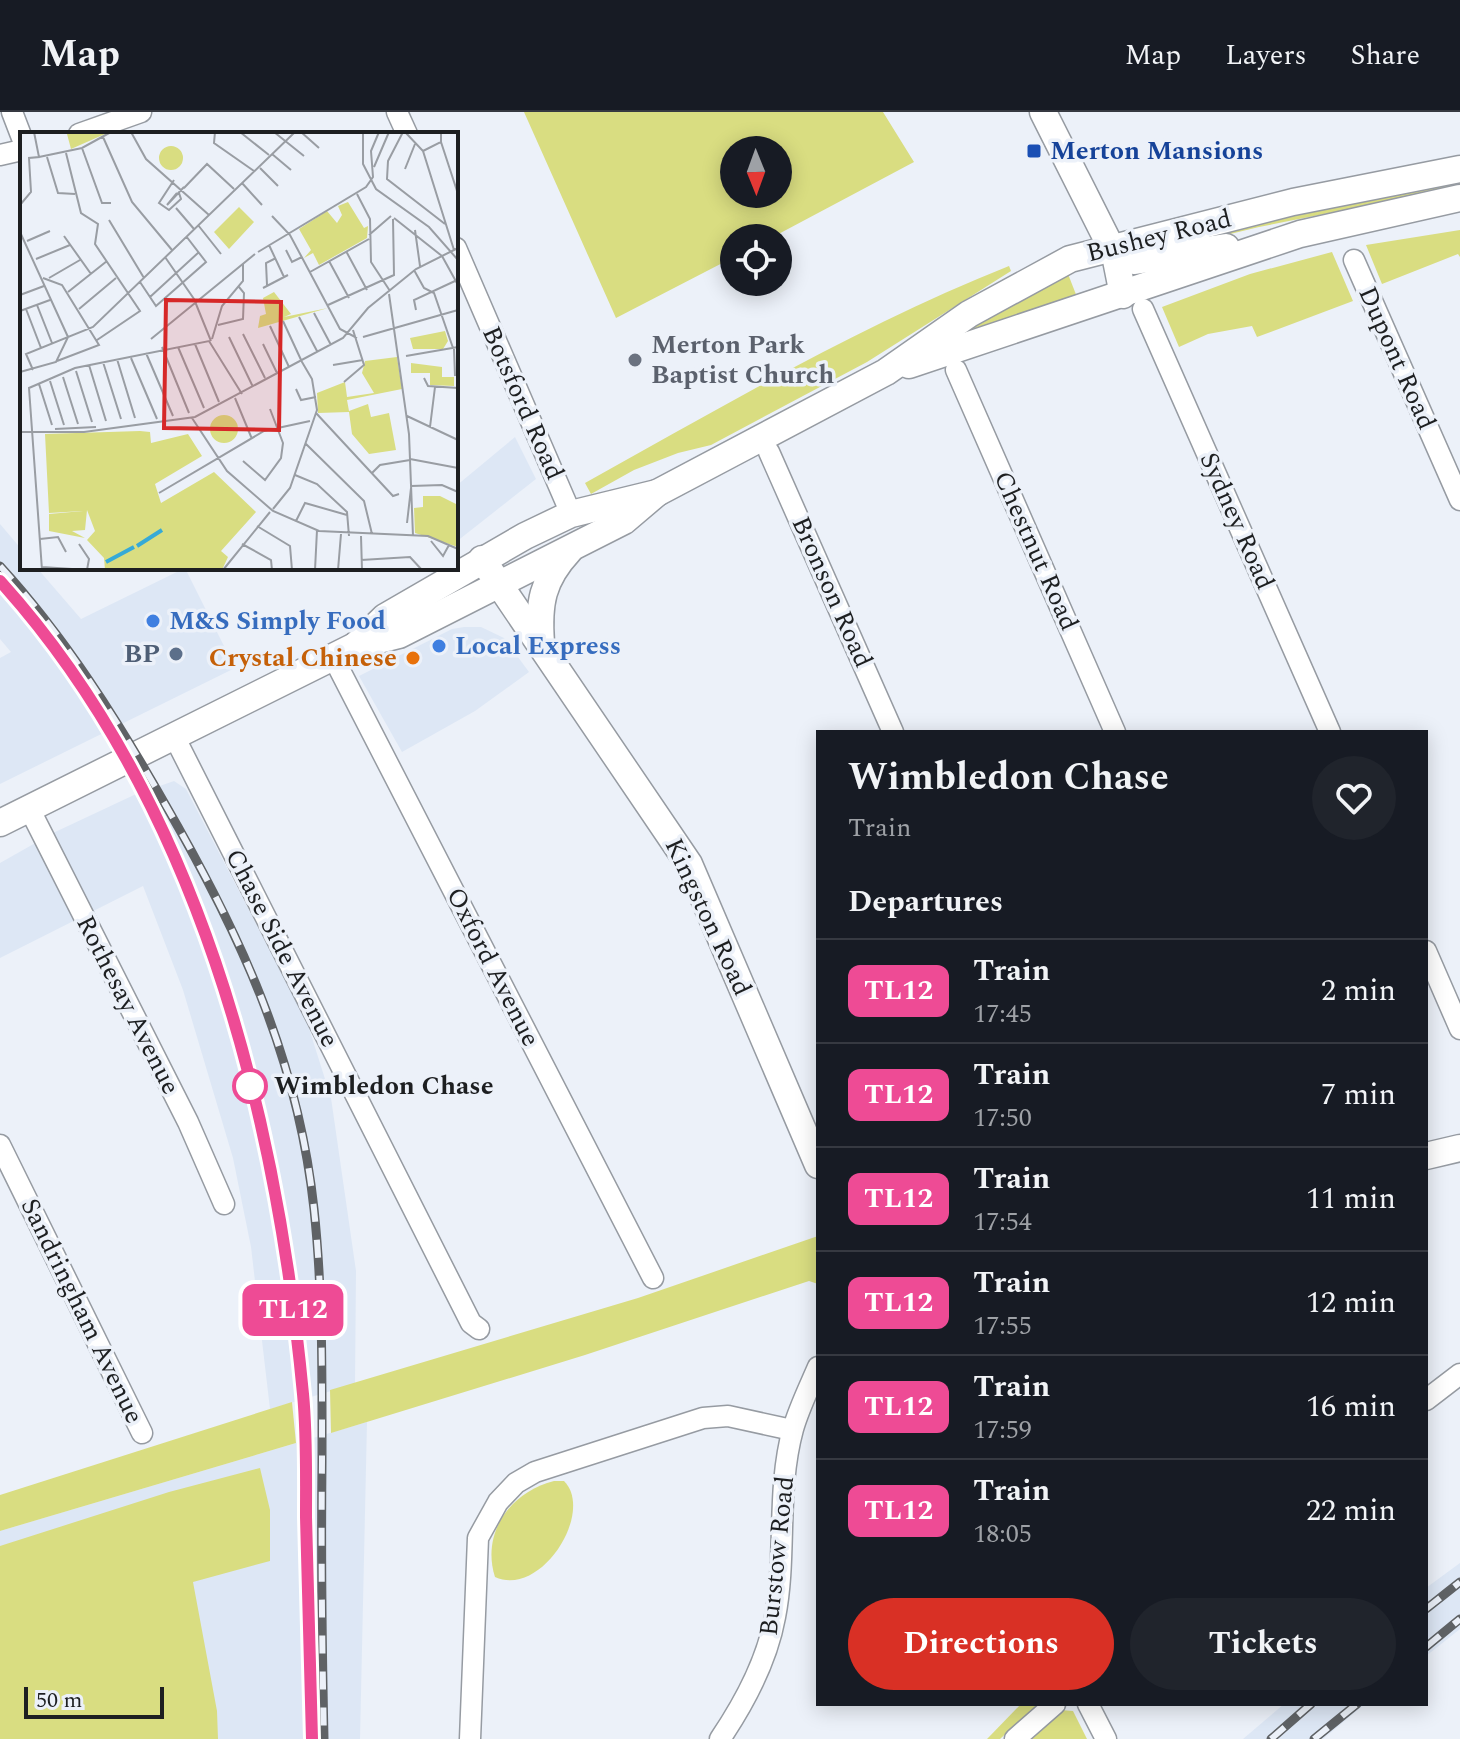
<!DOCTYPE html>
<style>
body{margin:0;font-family:Spectral,serif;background:#20242c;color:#f1f3f6;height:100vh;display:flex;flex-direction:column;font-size:30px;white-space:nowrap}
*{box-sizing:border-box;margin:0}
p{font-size:26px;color:#9ea1a6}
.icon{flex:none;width:44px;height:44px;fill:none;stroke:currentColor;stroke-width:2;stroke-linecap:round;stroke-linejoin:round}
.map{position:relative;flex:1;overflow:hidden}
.panel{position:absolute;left:816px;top:618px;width:612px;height:976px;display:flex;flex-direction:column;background:#171b24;border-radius:0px;box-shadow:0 4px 20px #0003}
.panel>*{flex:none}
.badge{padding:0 16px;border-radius:12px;font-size:28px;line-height:52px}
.needle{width:52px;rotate:179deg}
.fabs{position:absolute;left:720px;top:24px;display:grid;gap:16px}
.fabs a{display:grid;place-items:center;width:72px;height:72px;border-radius:50%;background:#171b24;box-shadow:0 4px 20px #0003;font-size:40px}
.scale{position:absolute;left:24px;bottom:20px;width:140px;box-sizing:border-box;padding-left:8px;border:4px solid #1d1f21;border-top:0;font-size:22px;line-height:28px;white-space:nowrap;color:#1d1f21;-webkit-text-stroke:6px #ecf1f9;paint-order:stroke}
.map>.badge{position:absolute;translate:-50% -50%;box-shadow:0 0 0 4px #fff}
h2{padding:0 32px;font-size:30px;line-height:72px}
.round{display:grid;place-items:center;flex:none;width:84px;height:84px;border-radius:42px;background:#20242c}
.head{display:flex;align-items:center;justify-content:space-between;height:136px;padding:0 32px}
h1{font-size:38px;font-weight:700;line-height:60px}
.primary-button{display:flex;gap:16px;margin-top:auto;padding:16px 32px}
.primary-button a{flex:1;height:92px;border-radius:48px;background:#d93025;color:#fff;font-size:32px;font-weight:700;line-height:92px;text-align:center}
.primary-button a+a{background:#20242c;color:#f1f3f6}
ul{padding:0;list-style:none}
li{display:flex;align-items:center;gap:24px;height:104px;padding:0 32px;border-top:2px solid #363941}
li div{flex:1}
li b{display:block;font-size:30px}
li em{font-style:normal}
li .badge{min-width:88px;font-weight:700;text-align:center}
header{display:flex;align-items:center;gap:48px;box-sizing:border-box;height:112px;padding:0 40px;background:#171b24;border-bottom:2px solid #363941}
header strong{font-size:38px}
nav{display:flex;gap:44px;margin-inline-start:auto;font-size:28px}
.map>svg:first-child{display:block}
.built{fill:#dde7f5}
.green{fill:#d9dd81;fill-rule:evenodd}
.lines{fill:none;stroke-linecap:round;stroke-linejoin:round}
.minor-casing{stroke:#969ba2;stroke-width:23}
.major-casing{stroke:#969ba2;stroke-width:29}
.minor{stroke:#fff;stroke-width:20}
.major{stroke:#fff;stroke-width:26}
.rail-casing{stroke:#5f6265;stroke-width:9}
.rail{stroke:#ecf1f9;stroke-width:6;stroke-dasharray:18;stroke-linecap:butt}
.line-casing{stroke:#fff;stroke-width:18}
.line{stroke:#ee4b95;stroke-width:12}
.transit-dot{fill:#1a4fb4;stroke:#ecf1f9;stroke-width:3}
.worship-dot{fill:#6b7280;stroke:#ecf1f9;stroke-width:3}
.shop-dot{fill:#3f7fe0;stroke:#ecf1f9;stroke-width:3}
.service-dot{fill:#5c6f8a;stroke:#ecf1f9;stroke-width:3}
.food-dot{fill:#e8710a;stroke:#ecf1f9;stroke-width:3}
.stop-dot{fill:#fff;stroke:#ee4b95;stroke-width:4}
.labels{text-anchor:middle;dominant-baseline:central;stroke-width:7;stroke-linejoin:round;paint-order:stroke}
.transit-label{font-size:26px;font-weight:bold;fill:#164399;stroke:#ecf1f9;text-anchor:start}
.street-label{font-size:26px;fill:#1d1f21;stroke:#ecf1f9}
.worship-label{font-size:26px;font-weight:bold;fill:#5b616d;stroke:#ecf1f9;text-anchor:start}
.shop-label{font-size:26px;font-weight:bold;fill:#366cbe;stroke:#ecf1f9;text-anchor:start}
.service-label{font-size:26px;font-weight:bold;fill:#4e5e75;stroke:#ecf1f9;text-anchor:end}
.food-label{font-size:26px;font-weight:bold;fill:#c56008;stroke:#ecf1f9;text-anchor:end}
.stop-label{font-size:26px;font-weight:bold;fill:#1d1f21;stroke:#ecf1f9;text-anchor:start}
.inset-river{fill:none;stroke:#36aad7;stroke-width:4}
.inset-road{fill:none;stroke:#999da3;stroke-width:2}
.view{fill:#d62828;fill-opacity:0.15;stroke:#d62828;stroke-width:4}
.inset-edge{fill:none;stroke:#1d1f21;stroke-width:4}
</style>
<header>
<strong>Map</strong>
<nav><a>Map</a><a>Layers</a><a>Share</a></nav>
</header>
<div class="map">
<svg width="1460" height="1627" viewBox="0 0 1460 1627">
<rect width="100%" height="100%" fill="#ecf1f9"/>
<g class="built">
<path d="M515,325L536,367L456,430V374Z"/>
<path d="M0,412L22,438V456H37L81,507L185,456L235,556L0,672V546L11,540L0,527Z"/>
<path d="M464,515H481L504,526L529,560L475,599L402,640L359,564L452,517Z"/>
<path d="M174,669L186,677L307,910L331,986L356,1159L355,1272L270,1297L251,1135L233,1046L183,878L143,774L0,846V751L53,721L134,683Z"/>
<path d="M367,1310L360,1627H0V1419Z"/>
<path d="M1460,1451V1517L1426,1544V1476Z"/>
<path d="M1284,1592H1365L1323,1627H1243Z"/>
</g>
<g class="green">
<path d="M524,0H883L914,50L771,126H734V145L616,206ZM734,38H778V82H734Z"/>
<path d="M1460,68V75L1259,115L1160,139L1261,110Z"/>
<path d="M1460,118V145L1458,142L1382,172L1366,133Z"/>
<path d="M1332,140L1353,189L1257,225L1252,214L1208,222L1179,235L1162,195L1250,162Z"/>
<path d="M1009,154L1011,159L867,250L711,333L678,341L634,358L591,382L585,371C724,294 862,212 1009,154Z"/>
<path d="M1068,162L1077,185L967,222L964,216Z"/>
<path d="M818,1124V1172L809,1169L585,1243L331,1321L330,1278L638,1186Z"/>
<path d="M292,1290L296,1331L0,1419V1383Z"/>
<path d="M260,1356L270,1398V1449L193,1470L217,1599L218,1627H0V1434L169,1380Z"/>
<path d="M554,1369H564C595,1400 541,1486 495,1465C481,1421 510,1380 554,1369Z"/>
<path d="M1021,1592H1038L1000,1627H987Z"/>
<path d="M1061,1598L1073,1599L1087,1627H1030Z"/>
</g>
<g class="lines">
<g class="minor-casing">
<g id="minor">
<path d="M12,0L22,26"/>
<path d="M397,0L407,22"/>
<path d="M79,22L141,0"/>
<path d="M0,43L22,38"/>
<path d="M456,136L571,402"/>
<path d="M1354,148L1460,388"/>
<path d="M1143,197L1330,620"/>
<path d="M956,258L1115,620"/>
<path d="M769,340L893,620"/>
<path d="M333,545L653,1166"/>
<path d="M174,624L471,1211L479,1217"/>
<path d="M29,696L188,1010L224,1092"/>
<path d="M1426,839L1460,917"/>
<path d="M0,1033L142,1321"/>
<path d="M1426,1288L1460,1262"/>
<path d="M1088,1592L1106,1627"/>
<path d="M470,1627L478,1426L498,1390L516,1371L535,1360L703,1306L728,1304L792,1318"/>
<path d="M720,1627C745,1590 767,1549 775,1505C787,1444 776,1379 793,1317C799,1296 809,1276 818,1255"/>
<path d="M1015,1627L1055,1592"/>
</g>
</g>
<g class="major-casing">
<g id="major">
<path d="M1043,0L1115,143L1123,183"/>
<path d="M1115,143L1135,149L1226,135"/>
<path d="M909,253L1300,122L1460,86"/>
<path d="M482,447L689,752L818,1053"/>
<path d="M541,531C538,492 542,468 569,439"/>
<path d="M355,534L385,505L525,424L571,402L657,381"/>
<path d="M0,711L355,534L399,523L624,409L657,381L886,260L969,202L1070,147L1293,90L1460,57"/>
<path d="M1426,1044L1460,1036"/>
</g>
</g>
<use href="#minor" class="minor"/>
<use href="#major" class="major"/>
<g class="rail-casing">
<g id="rail">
<path d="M0,454C65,525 118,609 165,692C240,822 298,946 314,1097C323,1181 322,1265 322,1349C321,1442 322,1534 324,1627"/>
<path d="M133,659C233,843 292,1097 305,1305C311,1412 309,1520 312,1627"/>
<path d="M1426,1497L1460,1470"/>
<path d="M1426,1535L1460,1507"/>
<path d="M1271,1627L1311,1592"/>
<path d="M1314,1627L1357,1592"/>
</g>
</g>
<use href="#rail" class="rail"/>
</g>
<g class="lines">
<g class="line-casing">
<path id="line" d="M0,469C197,687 276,996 303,1282C307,1323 306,1364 306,1405C308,1479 310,1553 312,1627"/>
</g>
<use href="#line" class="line"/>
</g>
<rect class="transit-dot" x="1026" y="31" width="16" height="16" rx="4"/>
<circle class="worship-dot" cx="635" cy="248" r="8"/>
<g class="shop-dot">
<circle cx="153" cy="509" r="8"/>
<circle cx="439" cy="534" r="8"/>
</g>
<circle class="service-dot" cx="176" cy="542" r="8"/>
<circle class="food-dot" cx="413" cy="546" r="8"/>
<circle class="stop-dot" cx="250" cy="974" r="16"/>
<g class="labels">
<g class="transit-label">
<text x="1050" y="39">Merton Mansions</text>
</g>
<g class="street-label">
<text transform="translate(1159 124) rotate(-14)">Bushey Road</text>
<text transform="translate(1397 246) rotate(66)">Dupont Road</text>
<text transform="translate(523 291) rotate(66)">Botsford Road</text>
<text transform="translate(1237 409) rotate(66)">Sydney Road</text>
<text transform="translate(1036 439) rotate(66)">Chestnut Road</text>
<text transform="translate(832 480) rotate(66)">Bronson Road</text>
<text transform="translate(708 805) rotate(65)">Kingston Road</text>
<text transform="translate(282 836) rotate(63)">Chase Side Avenue</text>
<text transform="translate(493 855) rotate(63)">Oxford Avenue</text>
<text transform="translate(128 893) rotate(63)">Rothesay Avenue</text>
<text transform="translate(82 1199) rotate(64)">Sandringham Avenue</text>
<text transform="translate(777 1444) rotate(-84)">Burstow Road</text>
</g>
<g class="worship-label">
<text x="651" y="233">Merton Park<tspan x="651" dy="30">Baptist Church</tspan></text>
</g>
<g class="shop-label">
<text x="169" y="509">M&amp;S Simply Food</text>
<text x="455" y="534">Local Express</text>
</g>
<g class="service-label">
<text x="160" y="542">BP</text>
</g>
<g class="food-label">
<text x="397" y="546">Crystal Chinese</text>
</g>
<g class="stop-label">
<text x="274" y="974">Wimbledon Chase</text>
</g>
</g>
<g transform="translate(20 20)">
<rect width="438" height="438" fill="#ecf1f9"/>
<path d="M35,0H84L85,2L51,17L47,2ZM139 26a12 12 0 1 1 24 0a12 12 0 1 1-24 0ZM328,70L344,96L348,94L347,106L299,133L293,121L284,126L291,118L279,97L307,79L317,91L322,83L318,74ZM219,75L234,90L209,117L194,100ZM254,160L271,182L264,185L308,176L238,196L240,184L246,182L243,166ZM425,199L428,209L423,217H393L390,206ZM377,225L382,257L327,268L329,279L348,272L351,285L369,281L376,318L349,322L332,302L329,280L298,281L297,261L325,250L327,265L354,261L342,241L345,229ZM391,231L422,235V245H434V254L410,253V241H391ZM190 297a14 14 0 1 1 28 0a14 14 0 1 1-28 0ZM120,299L130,300L131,311L168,302L182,324L135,352L141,371L194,340L236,380L201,419L208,425L202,438H85L84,426L67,408L75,399L67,378L65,398L52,399L65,406L29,399V382L63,379L29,381L25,302ZM403,364H420L438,373V415L395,401L394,376L403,375Z" fill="#d9dd81"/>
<path class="inset-river" d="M117,414L142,398M86,430L114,415"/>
<path class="inset-road" d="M111,0L126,27L189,83M195,0L194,11L234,39M220,0L249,23M254,0L284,24M281,0L299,16M343,0V32L356,57L409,95L438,128M383,0L368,29L367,47L425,92M385,0L403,19L434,118M83,5L112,70L152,118M421,10L438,62M62,16L82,71H91M403,19L421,10V0M46,21L61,81L78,92L75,112L120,179L77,208M252,22L271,38M19,25L62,16L91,0M27,25L38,61L55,62M354,35L369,0M240,36L258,54M385,37L395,12M154,48L139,71L149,78L161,67L159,61M222,51L242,73M164,56L187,32L214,57M157,61L147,73L164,55M337,62L350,87L351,130L370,159M0,73L11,60L9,26L19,25L14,0M156,76L174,97M252,84L270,103L320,197L337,206M374,86L422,124M89,88L124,146M178,93L201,122M395,98L400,134M0,100L48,205M349,103L371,84M44,104L71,142M7,109L30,99M249,113L264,145M266,118L272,130L282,125M326,119L347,158M238,120L346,55L353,45L351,19L359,0M422,124L438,153M145,125L174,167L191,209M16,127L50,113M309,129L329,166M394,138L404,156L414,161L433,216M290,140L349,107M23,146L42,153L79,213L37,229M29,146L60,128M120,150L136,174L186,130L166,104M247,153L246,131L256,126M243,156L268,143M48,160L87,129M369,162L389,302L393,404M0,163L24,154M130,165L179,120M17,173L32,211M308,173L374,143L373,87M6,177L21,216M59,177L96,146M396,178L394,168L435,149M0,179L30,168M294,181L311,213M279,185L297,219M263,189L282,230M198,193L223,187L224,161L219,155M250,194L269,235M223,202L245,246M209,205L233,255M343,205L438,178M131,207L235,122M192,207L202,174L223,149V132M175,212L199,270M243,212L257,241M142,215L169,281M158,215L184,276M434,217L435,244M126,221L153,284M386,224L438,215M111,226L137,287M97,227L115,286M83,230L101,287M69,233L86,289M313,233L343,228M13,238L6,222L73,195L275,0M56,239L72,290M0,240L36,230L48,205M43,245L58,292M404,246L408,254L438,256M30,249L44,293M324,250L344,233L333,198M19,252L32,293M276,257L281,268L296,265M215,266L232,307M296,281L373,364L379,362M387,284L438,308M172,286L207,339L253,379L299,399L408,404L438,417M410,295L415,255M35,297L76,295M0,300H64L175,285L323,206L348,176L396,137L438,116M285,311L344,369L352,402M390,327L438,336M223,329L245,348L261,326L263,311L250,277M352,341L360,333L390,328M275,343L297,352L327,380L329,404M391,354L422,353L438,360M139,361L244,299L290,289M253,377L270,356L297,278L292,247L282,230M276,389L285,371L327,383M387,391L391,356M237,394L270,414L272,438M341,404L342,438M20,407L38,405L46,420M411,409L423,424L429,413M222,412L251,428L252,438M341,428L390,425L402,438M22,435L67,438L69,427L59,412M22,438L9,256L55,236L189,209L222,262M203,438L250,380M295,438L297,398M318,438L321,402"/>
<path class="view" d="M146,168L261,170L259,298L144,296Z"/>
<rect width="438" height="438" class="inset-edge"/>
</g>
</svg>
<div class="fabs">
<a><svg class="needle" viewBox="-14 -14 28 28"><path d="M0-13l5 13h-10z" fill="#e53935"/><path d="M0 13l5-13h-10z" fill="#9ea1a6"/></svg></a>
<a><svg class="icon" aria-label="locate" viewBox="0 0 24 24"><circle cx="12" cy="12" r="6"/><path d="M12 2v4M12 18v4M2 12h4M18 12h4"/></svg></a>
</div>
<div class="scale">50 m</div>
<b class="badge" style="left:293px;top:1198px;background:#ee4b95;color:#fff">TL12</b>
<section class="panel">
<div class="head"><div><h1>Wimbledon Chase</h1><p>Train</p></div><a class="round"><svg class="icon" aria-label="heart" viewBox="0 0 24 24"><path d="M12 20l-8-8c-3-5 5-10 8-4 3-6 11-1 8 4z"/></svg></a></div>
<h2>Departures</h2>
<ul>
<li><span class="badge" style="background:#ee4b95;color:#fff">TL12</span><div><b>Train</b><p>17:45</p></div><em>2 min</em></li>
<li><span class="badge" style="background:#ee4b95;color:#fff">TL12</span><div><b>Train</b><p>17:50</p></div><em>7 min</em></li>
<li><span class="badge" style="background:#ee4b95;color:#fff">TL12</span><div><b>Train</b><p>17:54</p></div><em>11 min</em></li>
<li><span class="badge" style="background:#ee4b95;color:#fff">TL12</span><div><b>Train</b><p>17:55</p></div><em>12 min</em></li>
<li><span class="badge" style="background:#ee4b95;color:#fff">TL12</span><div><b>Train</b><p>17:59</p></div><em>16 min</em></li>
<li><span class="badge" style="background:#ee4b95;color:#fff">TL12</span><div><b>Train</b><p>18:05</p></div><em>22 min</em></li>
</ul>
<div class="primary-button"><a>Directions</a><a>Tickets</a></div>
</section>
</div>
